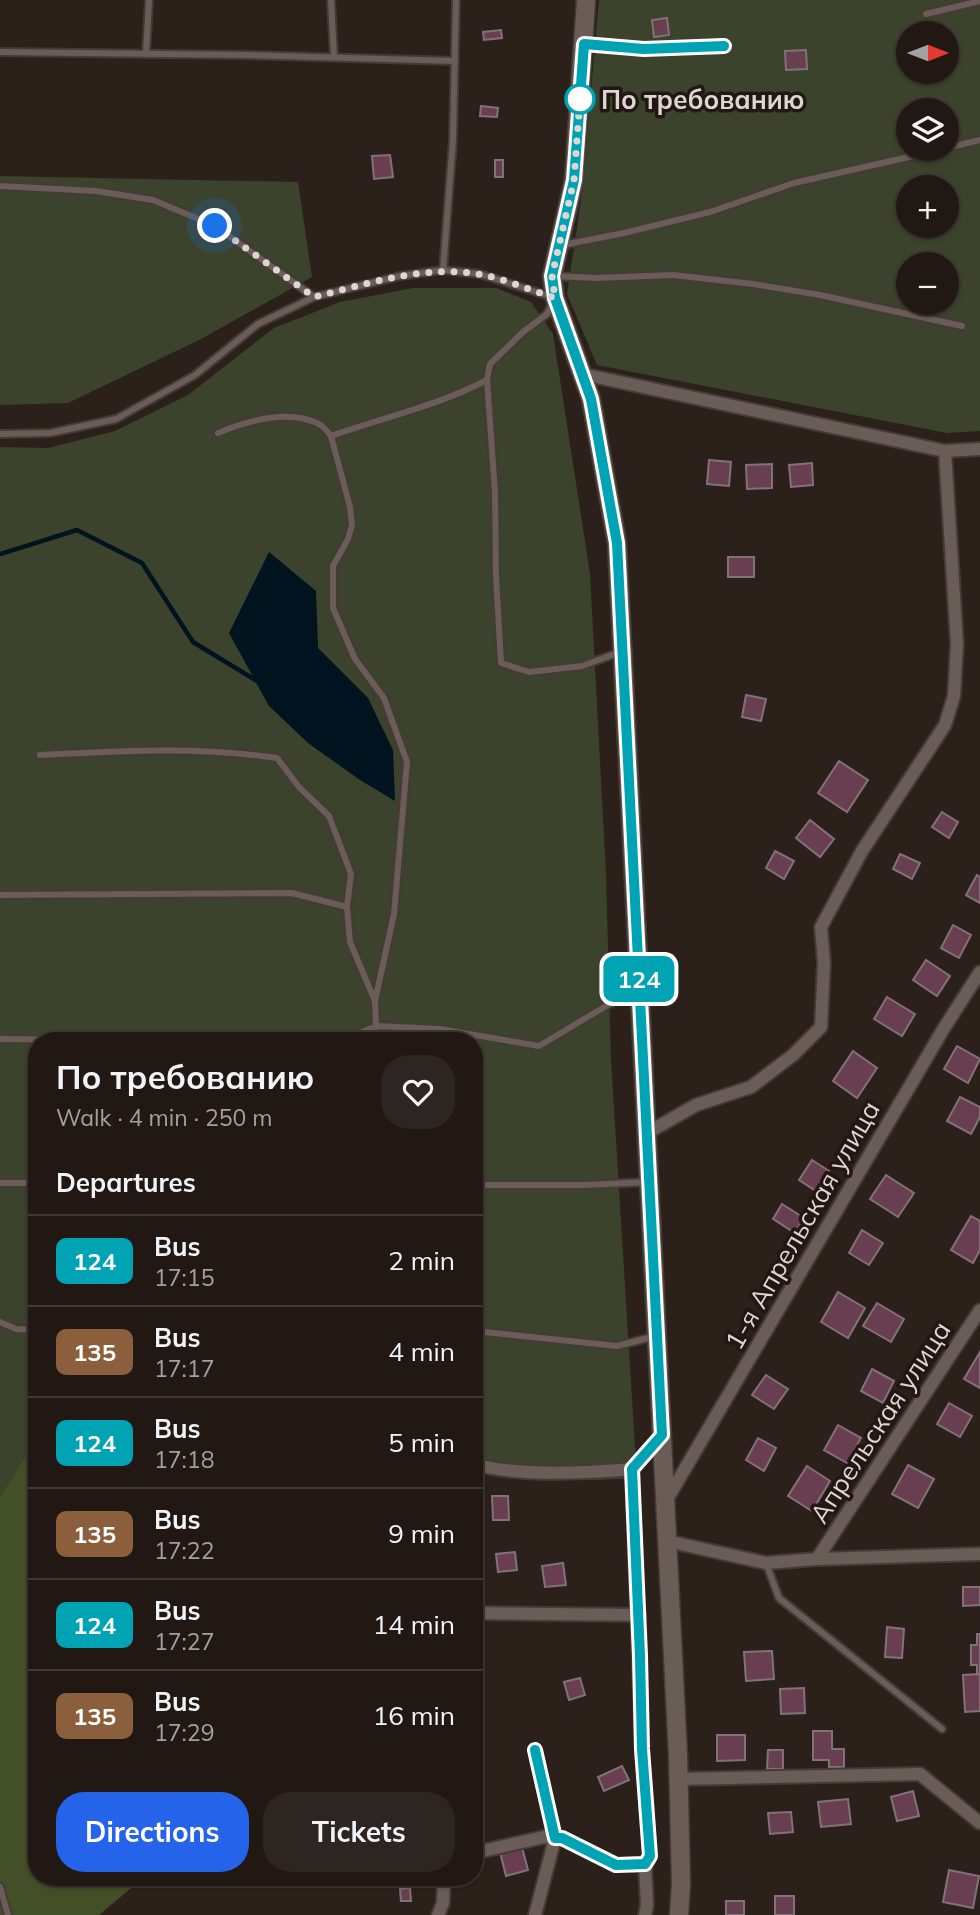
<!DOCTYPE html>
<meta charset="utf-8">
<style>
body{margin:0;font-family:Mulish,sans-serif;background:#2d2522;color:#f1f3f6;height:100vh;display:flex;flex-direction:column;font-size:26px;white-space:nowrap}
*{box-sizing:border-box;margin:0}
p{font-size:23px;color:#a2a0a0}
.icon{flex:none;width:38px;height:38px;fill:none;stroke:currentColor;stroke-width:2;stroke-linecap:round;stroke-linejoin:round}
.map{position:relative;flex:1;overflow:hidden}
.details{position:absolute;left:28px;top:1032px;width:455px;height:854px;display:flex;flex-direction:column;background:#211814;border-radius:28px;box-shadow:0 2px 5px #0004,0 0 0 2px #3e3734}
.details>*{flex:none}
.badge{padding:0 14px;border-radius:10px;font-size:24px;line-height:46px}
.needle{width:46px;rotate:90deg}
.controls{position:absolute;left:896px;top:21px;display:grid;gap:14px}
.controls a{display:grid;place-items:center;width:63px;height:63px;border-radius:50%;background:#211814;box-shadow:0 2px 5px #0004,0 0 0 2px #3e3734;font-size:35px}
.you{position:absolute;width:35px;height:35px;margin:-18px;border:5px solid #fff;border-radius:50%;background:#1a73e8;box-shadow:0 0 0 10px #1a73e833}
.map>.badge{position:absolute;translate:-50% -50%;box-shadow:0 0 0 4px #fff}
h2{padding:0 28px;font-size:26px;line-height:63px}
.round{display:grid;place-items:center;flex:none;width:74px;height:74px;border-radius:28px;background:#2d2522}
.summary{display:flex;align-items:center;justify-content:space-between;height:119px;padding:0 28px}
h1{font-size:33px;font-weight:700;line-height:52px}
.primary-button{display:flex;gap:14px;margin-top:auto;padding:14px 28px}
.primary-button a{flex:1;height:80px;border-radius:28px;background:#2563eb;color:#fff;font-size:28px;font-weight:700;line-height:80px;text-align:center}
.primary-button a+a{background:#2d2522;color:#f1f3f6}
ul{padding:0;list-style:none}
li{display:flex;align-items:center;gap:21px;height:91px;padding:0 28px;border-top:2px solid #3e3734}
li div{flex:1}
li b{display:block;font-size:26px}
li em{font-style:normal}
li .badge{min-width:77px;font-weight:700;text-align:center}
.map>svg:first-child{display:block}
.green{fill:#3b432c;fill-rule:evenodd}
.forest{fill:#424f27}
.water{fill:#00131f}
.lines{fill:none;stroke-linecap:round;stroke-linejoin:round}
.stream{stroke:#00131f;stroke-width:4.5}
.building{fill:#693e50;stroke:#817278;stroke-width:2}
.lane-casing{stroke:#443b37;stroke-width:10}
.street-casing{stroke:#443b37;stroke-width:16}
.secondary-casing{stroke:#443b37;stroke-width:21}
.lane{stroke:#6a5c56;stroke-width:6}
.street{stroke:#6a5c56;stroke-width:12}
.secondary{stroke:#6a5c56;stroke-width:18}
.line-casing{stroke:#fff;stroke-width:16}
.line{stroke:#00a3b4;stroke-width:10}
.walk{stroke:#ded6d2;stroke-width:7;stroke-dasharray:0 12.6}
.stop-dot{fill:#fff;stroke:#00a3b4;stroke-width:3.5}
.labels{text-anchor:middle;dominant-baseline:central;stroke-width:7;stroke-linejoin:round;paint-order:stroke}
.stop-label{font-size:26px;font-weight:bold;fill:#ded6d2;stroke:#221712;text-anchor:start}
.street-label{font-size:26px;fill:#ded6d2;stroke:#221712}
</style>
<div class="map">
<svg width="980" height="1915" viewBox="0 0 980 1915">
<rect width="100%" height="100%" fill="#2c201b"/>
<g class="green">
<path d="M599,0H980V431L947,433L597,365L567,294L582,194ZM908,33H947V72H908ZM908,110H947V149H908ZM908,187H947V226H908ZM908,264H947V303H908Z"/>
<path d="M0,176L298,182L312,277L201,339L68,403L0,405Z"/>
<path d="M413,288H496L531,302L553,334L590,574L606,874L611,1060L635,1447L641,1478L594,1480L474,1474V1041H37V1438L0,1496V447L48,448L115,431L188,395L274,328L340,302Z"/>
</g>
<path class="forest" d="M37,1438V1878H143L99,1915H0V1496Z"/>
<path class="water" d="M269,552L316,591L318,648L368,698L393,750L395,801L360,780L308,743L269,706L229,633Z"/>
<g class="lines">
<path class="stream" d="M0,554L77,530L142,563L193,642L257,681"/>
</g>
<g class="building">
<path d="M667,18L669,35L654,37L652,20Z"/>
<path d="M501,30L502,38L484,40L483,32Z"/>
<path d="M806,50L807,69L786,70L785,51Z"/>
<path d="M481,106L498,108L497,117L480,116Z"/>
<path d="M390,155L393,177L374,179L372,156Z"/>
<rect x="495" y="160" width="8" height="17"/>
<path d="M709,460L731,462L729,486L707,484Z"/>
<path d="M812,463L813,485L791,487L789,465Z"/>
<path d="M772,464V488L747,489L746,465Z"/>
<rect x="728" y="557" width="26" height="20"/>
<path d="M746,695L766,699L761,721L742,717Z"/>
<path d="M839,761L868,780L847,812L818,793Z"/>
<path d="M942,812L958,822L949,838L932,827Z"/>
<path d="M810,820L834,839L820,857L796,838Z"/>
<path d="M775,851L794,861L784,879L766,868Z"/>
<path d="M900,854L920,863L912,879L893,869Z"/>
<path d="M977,875L980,877V903L966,895Z"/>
<path d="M953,925L971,935L959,958L941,948Z"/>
<path d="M926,960L950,976L937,996L913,980Z"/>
<path d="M887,997L915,1014L902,1036L874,1019Z"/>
<path d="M957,1046L980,1059L968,1083L944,1069Z"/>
<path d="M853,1051L877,1068L857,1098L833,1081Z"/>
<path d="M960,1097L980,1107V1117L971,1134L947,1121Z"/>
<path d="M812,1160L829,1171L816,1191L799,1180Z"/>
<path d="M886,1175L914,1193L898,1217L870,1199Z"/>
<path d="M782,1204L804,1218L795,1233L773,1219Z"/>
<path d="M971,1216L980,1221V1250L973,1263L951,1250Z"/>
<path d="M862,1230L883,1243L869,1265L849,1253Z"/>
<path d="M838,1292L865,1308L848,1338L821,1322Z"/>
<path d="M877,1303L904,1319L891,1342L863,1326Z"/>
<path d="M980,1352V1388L964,1379Z"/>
<path d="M872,1369L894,1381L883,1403L861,1391Z"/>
<path d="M766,1375L788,1389L774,1409L752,1395Z"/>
<path d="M949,1403L972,1416L960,1437L937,1424Z"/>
<path d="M838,1425L861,1438L847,1463L824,1450Z"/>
<path d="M758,1438L776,1448L764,1471L746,1460Z"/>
<path d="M908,1465L934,1479L918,1508L892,1494Z"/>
<path d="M807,1466L830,1481L812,1511L788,1496Z"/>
<path d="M492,1496H508L509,1520H493Z"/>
<path d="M515,1552L517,1570L498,1572L496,1554Z"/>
<path d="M563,1563L566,1585L545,1587L542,1566Z"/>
<path d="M963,1587H980V1605L963,1606Z"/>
<path d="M887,1627L904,1629L902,1658L885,1657Z"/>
<path d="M977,1634H980V1674H977V1665H971V1645H977Z"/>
<path d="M772,1651L774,1679L746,1681L744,1652Z"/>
<path d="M980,1674V1711L965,1712L963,1675Z"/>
<path d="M580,1678L585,1695L569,1700L564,1682Z"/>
<path d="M804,1688L805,1713L781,1714L780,1689Z"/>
<path d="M813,1731H832V1749H844V1767H829V1760H813Z"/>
<path d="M717,1735H745V1760L717,1761Z"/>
<path d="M768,1750H783V1769H767Z"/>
<path d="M622,1766L629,1780L604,1791L598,1777Z"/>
<path d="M913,1791L919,1816L897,1821L891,1797Z"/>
<path d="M848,1799L851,1824L821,1827L818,1802Z"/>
<path d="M791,1812L793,1832L770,1834L768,1813Z"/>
<path d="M522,1847L528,1870L506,1876L500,1852Z"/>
<path d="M949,1870L979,1876L973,1908L943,1902Z"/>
<path d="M410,1888L411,1901H401L400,1889Z"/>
<rect x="775" y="1896" width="19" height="19"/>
<rect x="726" y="1901" width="18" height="14"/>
</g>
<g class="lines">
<g class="lane-casing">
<g id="lane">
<path d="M331,0L334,57"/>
<path d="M926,14L980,1"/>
<path d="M586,44L644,49L724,46"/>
<path d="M0,52L246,55L455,61"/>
<path d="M146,54L149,0"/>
<path d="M947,148L980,140"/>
<path d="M0,186L96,191L153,200L215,226L314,297"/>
<path d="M563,245L624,233L710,212L794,183L944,149"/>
<path d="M443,270L453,140L456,0"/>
<path d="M554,276L596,278L673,275L753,284L820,295L962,326"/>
<path d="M218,433C247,421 289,409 319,424C324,427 328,432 331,436"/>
<path d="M0,434L50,433L116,419L195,375L258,324L314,297L400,276L443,270L480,274L555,298L547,314L523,332L490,364L487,380L495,492L496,576L501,663L529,672L582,666L620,652"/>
<path d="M40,755C119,751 198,746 277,758L299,787L329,816L351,874L347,907L350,942L375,1001L376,1026L342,1041"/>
<path d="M0,895L292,893L347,907"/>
<path d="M375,1001L394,914L407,762L384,698L355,659L333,608V566L348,539L352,525L350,507L331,436C384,417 437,406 487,380"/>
<path d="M0,1039L205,1041"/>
<path d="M369,1041L376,1026L440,1029L539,1046L638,987"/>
<path d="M0,1183H37"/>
<path d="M474,1185H586L647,1182"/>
<path d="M0,1322L16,1329L37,1330"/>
<path d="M474,1331L617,1346L656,1336"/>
<path d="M766,1563L779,1598L942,1729"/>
<path d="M0,1887L8,1915"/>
</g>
</g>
<g class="street-casing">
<g id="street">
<path d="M582,374L945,451L980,449"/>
<path d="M647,1133L696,1105L751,1087L793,1055L821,1027L824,963L821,927L862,851L945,725L954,696L957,645L945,451"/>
<path d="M474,1464C519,1477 586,1473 632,1469L662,1435"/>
<path d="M666,1501L944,1028L980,972"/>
<path d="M667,1541L766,1563L817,1559L980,1554"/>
<path d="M817,1559L980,1310"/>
<path d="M474,1613L639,1615"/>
<path d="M535,1750L555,1838L535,1915"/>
<path d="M679,1779L920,1774L980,1823"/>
<path d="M474,1853L544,1837L562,1838L616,1865H645L650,1856L642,1749L632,1469"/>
<path d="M438,1915L443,1903L444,1878"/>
<path d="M645,1915L647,1905L645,1865"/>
</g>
</g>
<g class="secondary-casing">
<path id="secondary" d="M586,0L574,180L552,276L555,298L591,399L617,543L678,1756L681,1884L679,1915"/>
</g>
<use href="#lane" class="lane"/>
<use href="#street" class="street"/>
<use href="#secondary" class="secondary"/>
</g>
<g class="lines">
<g class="line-casing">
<path id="line" d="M535,1750L555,1838H562L616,1865L645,1864L650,1856L642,1749L640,1656L632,1469L662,1435L617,543L591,399L555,298L552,276L574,180L584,44L644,49L724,46"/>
</g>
<use href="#line" class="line"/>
<path class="walk" d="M215,226L314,297C367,284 422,265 478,274C503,278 530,290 555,298L552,276L574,180L580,99"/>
</g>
<circle class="stop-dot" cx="580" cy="99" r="14"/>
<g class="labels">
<g class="stop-label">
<text x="601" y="99">По требованию</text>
</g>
<g class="street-label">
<text transform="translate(802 1225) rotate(-60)">1-я Апрельская улица</text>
<text transform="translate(880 1422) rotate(-57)">Апрельская улица</text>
</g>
</g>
</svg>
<div class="controls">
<a><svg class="needle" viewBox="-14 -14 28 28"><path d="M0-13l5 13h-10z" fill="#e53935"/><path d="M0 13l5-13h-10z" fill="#a2a0a0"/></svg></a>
<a><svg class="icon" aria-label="layers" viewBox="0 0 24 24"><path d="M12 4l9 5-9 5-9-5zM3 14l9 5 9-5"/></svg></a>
<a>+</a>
<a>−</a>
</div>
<div class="you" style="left:215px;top:226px"></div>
<b class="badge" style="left:639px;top:979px;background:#00a3b4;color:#fff">124</b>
<section class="details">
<div class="summary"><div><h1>По требованию</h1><p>Walk · 4 min · 250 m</p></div><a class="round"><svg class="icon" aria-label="heart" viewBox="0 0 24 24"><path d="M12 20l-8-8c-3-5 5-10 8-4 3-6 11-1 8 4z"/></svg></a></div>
<h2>Departures</h2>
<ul>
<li><span class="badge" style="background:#00a3b4;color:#fff">124</span><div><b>Bus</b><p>17:15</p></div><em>2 min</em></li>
<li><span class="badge" style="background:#8b5e3c;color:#fff">135</span><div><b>Bus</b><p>17:17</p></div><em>4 min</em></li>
<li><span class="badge" style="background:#00a3b4;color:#fff">124</span><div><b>Bus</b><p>17:18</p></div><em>5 min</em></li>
<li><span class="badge" style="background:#8b5e3c;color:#fff">135</span><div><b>Bus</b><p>17:22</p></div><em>9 min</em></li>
<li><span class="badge" style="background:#00a3b4;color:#fff">124</span><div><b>Bus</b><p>17:27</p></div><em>14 min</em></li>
<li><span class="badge" style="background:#8b5e3c;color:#fff">135</span><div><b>Bus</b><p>17:29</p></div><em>16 min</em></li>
</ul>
<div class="primary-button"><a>Directions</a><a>Tickets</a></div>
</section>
</div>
